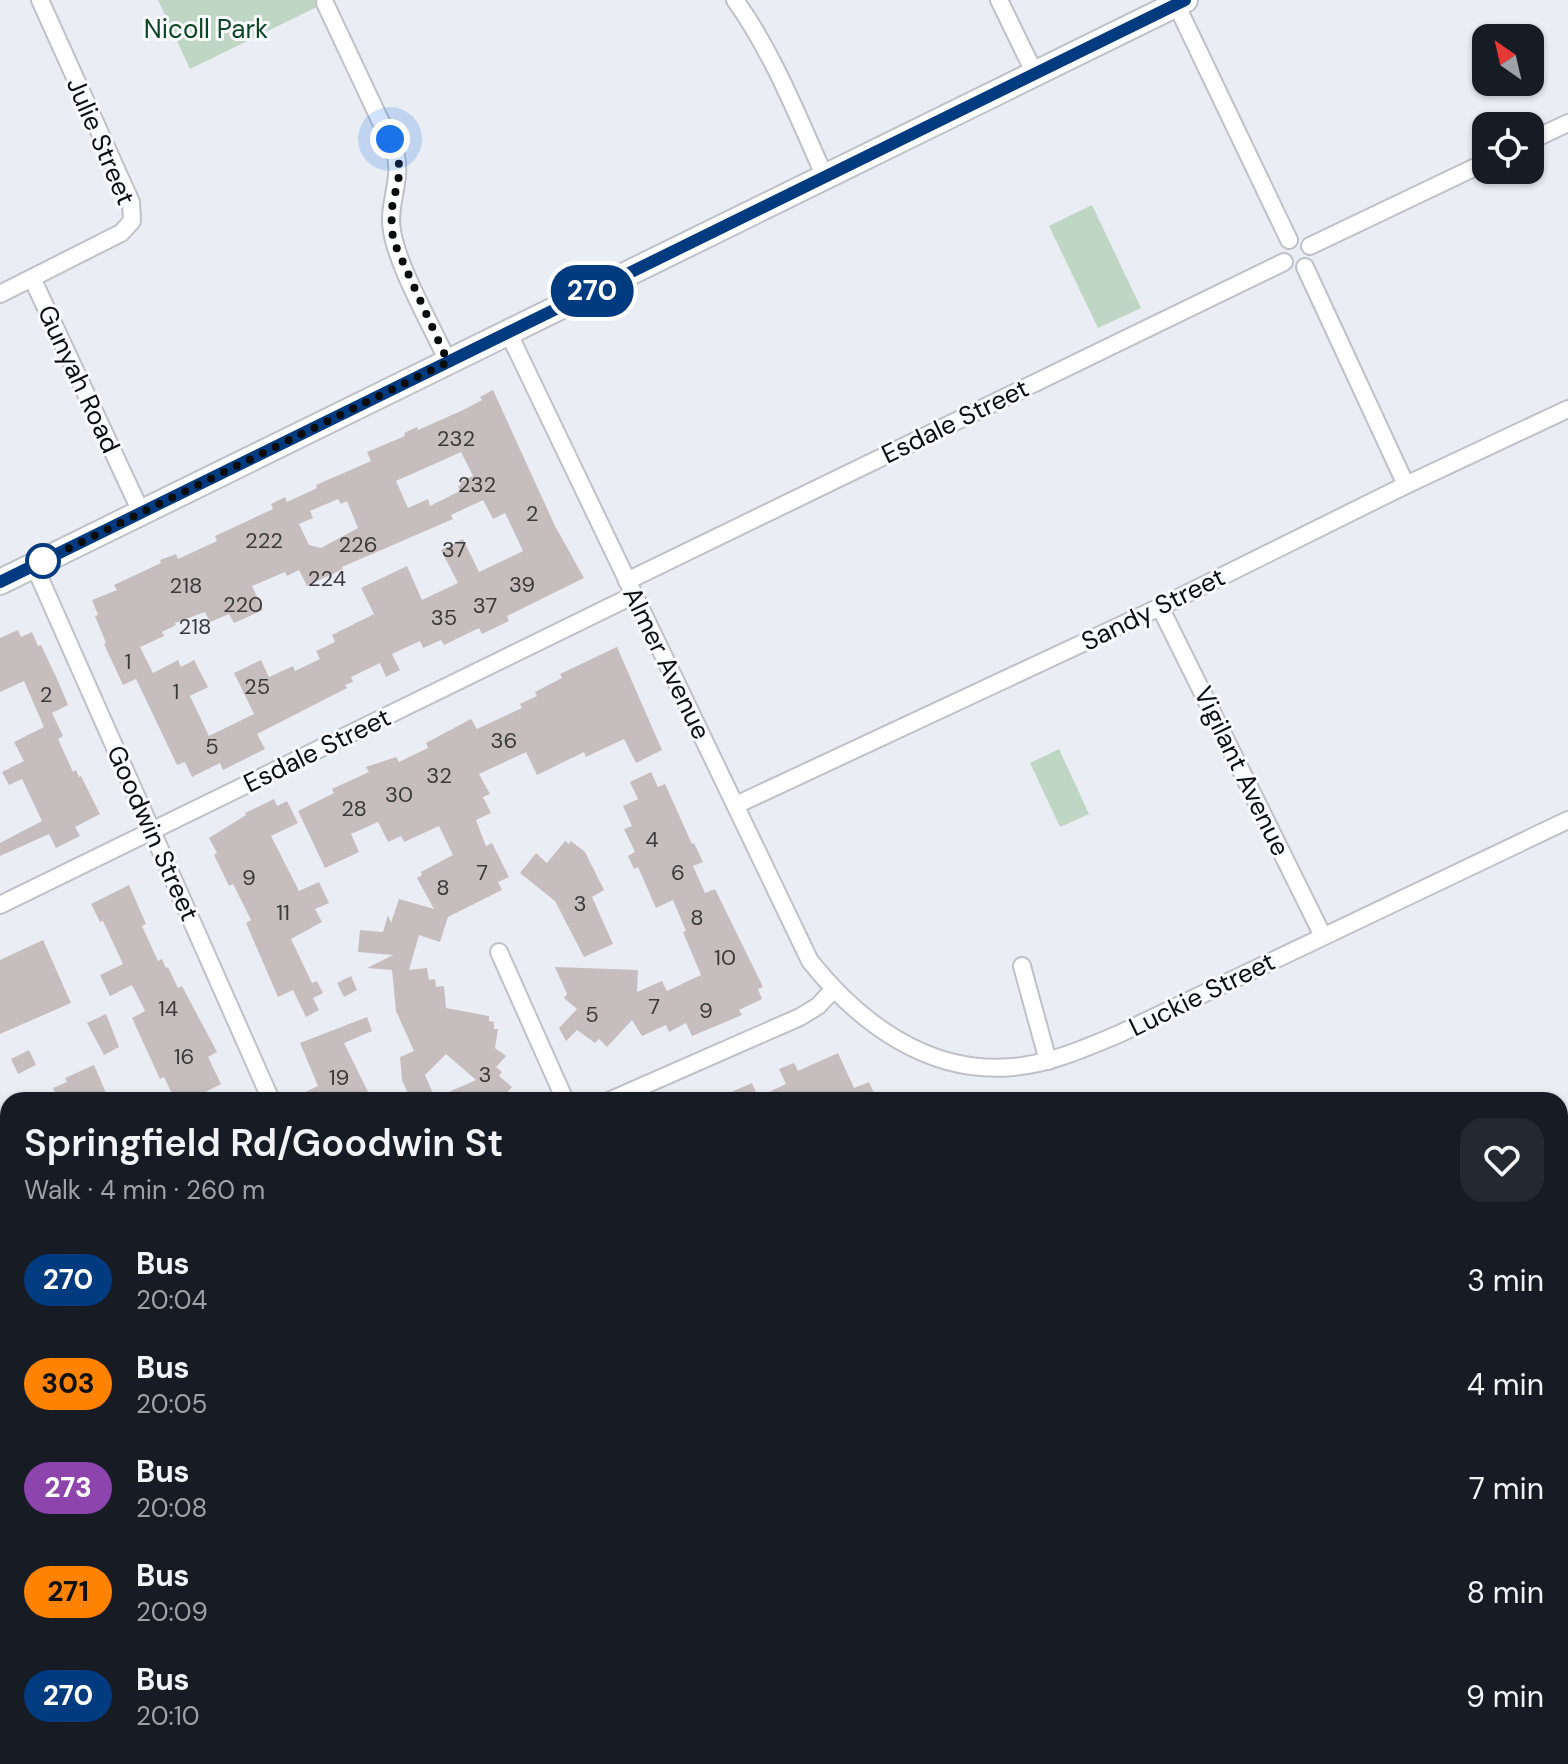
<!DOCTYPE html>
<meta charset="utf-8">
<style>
body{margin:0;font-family:"DM Sans",sans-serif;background:#242831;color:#f1f3f6;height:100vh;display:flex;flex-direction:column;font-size:30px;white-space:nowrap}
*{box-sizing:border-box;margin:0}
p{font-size:26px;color:#9ea1a6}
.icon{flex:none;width:44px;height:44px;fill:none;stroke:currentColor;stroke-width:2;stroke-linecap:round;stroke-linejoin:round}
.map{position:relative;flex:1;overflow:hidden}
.panel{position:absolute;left:0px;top:1092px;width:1568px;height:672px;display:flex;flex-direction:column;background:#171b24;border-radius:24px 24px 0 0;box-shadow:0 2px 6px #0004}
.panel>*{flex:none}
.badge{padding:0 16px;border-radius:26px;font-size:28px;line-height:52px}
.needle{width:52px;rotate:326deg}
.controls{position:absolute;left:1472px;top:24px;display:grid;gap:16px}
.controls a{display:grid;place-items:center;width:72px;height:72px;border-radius:16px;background:#171b24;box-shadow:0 2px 6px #0004;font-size:40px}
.you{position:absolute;width:40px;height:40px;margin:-20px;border:6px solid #fff;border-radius:50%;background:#1a73e8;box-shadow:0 0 0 12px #1a73e833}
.map>.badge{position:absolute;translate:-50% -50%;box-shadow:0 0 0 4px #fff}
.round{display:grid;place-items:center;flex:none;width:84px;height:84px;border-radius:24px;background:#242831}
.head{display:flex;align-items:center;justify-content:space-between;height:136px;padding:0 24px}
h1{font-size:38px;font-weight:600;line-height:60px}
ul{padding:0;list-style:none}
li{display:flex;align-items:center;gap:24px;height:104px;padding:0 24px}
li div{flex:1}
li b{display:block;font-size:30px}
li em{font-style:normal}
li .badge{min-width:88px;font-weight:700;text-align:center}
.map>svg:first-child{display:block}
.green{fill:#bfd6c5}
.building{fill:#c6bebe;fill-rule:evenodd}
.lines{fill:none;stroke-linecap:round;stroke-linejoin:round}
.lane-casing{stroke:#bfc1c8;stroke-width:12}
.street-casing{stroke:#bfc1c8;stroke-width:20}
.secondary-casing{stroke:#bfc1c8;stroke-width:28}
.lane{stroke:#fff;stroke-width:8}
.street{stroke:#fff;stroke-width:16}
.secondary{stroke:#fff;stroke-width:24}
.line-casing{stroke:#fff;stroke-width:18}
.line{stroke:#003b80;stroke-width:12}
.walk{stroke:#0c0d0f;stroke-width:8;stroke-dasharray:0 14.4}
.stop-dot{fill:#fff;stroke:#003b80;stroke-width:4}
.labels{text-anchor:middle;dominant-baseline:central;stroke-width:6;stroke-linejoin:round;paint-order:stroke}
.number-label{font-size:22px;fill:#3a393b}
.park-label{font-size:26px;fill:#0d4525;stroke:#f8fafe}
.street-label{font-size:26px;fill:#0c0d0f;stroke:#f8fafe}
</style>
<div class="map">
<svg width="1568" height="1764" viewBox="0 0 1568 1764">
<rect width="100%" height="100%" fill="#eaedf3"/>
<g class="green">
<path d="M158,0H331L190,69Z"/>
<path d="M1092,205L1141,308L1098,328L1049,226Z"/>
<path d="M1059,749L1089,814L1060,827L1030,763Z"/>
<path d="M8,1383V1460L0,1448V1387Z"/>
<path d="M0,1465L8,1473V1561L0,1543Z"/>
<path d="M696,1756H748L752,1764H700Z"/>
</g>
<g class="building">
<path d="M493,390L555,526L584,578L507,616L509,621L482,634L479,628L444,645L441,640L423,648L420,641L392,654L400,670L386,677L380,663L351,677L353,682L345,685L347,688L257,734L265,749L223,770L220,763L192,777L185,762L177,765L136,679L123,685L104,644L106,643L95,616L98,615L92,600L117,590L114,585L161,563L160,560L176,554L178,559L217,541L215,536L273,509L271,504L285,497L287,502L317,488L316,485L371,461L367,452L405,436L404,433L417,427L418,430L461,411L482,400L480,397ZM461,452L473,476L460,482L461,485L458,486L460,491L430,506L428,499L408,508L396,481ZM338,499L341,504L347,501L358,528L321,548L309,545L299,524L313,518L310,511ZM483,500L493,519L505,513L523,551L479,572L463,539L441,550L458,583L422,600L407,566L361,588L374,614L332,635L335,642L316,651L320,659L295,671L293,666L269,677L261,660L234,673L254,714L209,736L190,696L208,687L194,660L181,667L178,660L153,673L140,647L164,636L162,632L176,625L175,623L205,612L210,622L229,614L234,623L263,610L252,586L285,572L287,576L299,570L307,586L343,569L342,567L453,519L451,515Z"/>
<path d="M18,630L21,637L32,632L38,646L41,645L58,681L68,705L52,713L63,736L58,739L73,772L76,770L79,777L81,776L100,814L75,827L80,836L56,848L49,834L0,856V843L42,821L22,779L9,785L2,772L24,761L14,742L44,727L24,681L0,692V638Z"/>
<path d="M617,647L662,750L636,763L624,739L586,757L584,752L537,775L526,752L479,774L490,794L483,797L491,813L476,820L486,846L492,843L509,877L498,882L502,890L448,917L440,942L419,935L409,970L427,968L429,980L435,979L436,987L444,986L446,1008L489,1016V1021L494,1022V1029H498L495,1048L506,1056L496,1067L502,1072L499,1076L512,1087L501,1100H411L402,1080L400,1057L414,1051L396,1011L392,970L367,968L393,955L358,952L360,930L383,932L388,915L391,923L399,899L434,909L417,878L422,875L421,872L453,855L439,826L404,842L401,836L388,842L378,822L351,834L359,852L325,868L298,811L334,793L332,789L369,772L366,767L396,757L399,762L428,748L426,743L471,719L477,729L522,708L520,704L537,696L535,692L562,678L560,674ZM446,1054L476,1080L435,1098L425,1075Z"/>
<path d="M651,772L658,787L665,784L692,844L694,843L703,862L693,866L705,893L715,889L763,987L758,989L762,999L739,1010L742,1015L692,1036L686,1023L669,1032L666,1025L642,1036L632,1020L607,1047L599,1039L595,1043L577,1030L566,1041L559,1028L577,1009L564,998L567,994L555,967L638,970L637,992L662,981L667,991L701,975L683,932L686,931L673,900L656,908L638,867L634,869L628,856L635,852L624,829L632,826L623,806L638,799L630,782Z"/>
<path d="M274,799L277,806L287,801L298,823L271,836L299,891L319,882L329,903L315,909L322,922L291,939L312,983L317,981L323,993L313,998L319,1010L306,1017L293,990L278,997L246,923L251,920L233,884L229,886L214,855L217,853L209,838L246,815L245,813Z"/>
<path d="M565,841L569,844L571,841L585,852L604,890L592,897L613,944L584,957L555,901L520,873L536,853L547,863Z"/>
<path d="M129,885L146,924L142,926L158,961L162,959L166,968L168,967L178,988L182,986L217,1052L208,1057L221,1084L190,1100H175L164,1077L160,1079L132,1018L145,1011L132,985L110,996L100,975L123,964L103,921L100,922L91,904Z"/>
<path d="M43,940L71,1003L0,1034V960Z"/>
<path d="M351,976L357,990L344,997L337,983Z"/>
<path d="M106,1014L119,1047L104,1055L87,1023Z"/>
<path d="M367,1017L372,1031L344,1043L372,1100H288L318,1086L300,1043Z"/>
<path d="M29,1050L36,1065L18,1074L11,1059Z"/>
<path d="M838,1053L854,1088L869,1082L877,1100H713L752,1083L758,1097L786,1084L779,1069L794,1063L798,1071Z"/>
<path d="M94,1065L109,1100H59L53,1088L67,1082L65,1078Z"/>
</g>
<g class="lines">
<g class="lane-casing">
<g id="lane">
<path d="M1116,1756L1122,1764"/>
<path d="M1154,1764L1162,1756"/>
</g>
</g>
<g class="street-casing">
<g id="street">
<path d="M735,0C773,53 798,117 825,177"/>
<path d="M999,0L1035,74"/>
<path d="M325,3L395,152C403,180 387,204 392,231C398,268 432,326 448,362"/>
<path d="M1176,4L1289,240"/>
<path d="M1530,141L1568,123"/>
<path d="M1310,246L1486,162"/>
<path d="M1305,267L1406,485"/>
<path d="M32,278L141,512"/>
<path d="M0,294L121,233L132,221L131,202L40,0"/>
<path d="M508,332L810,961C860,1024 930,1075 1013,1067C1050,1064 1085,1048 1119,1034L1568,820"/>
<path d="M34,565L271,1100"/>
<path d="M627,581L1284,262"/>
<path d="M1160,607L1323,936"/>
<path d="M736,805L1160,607L1406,485L1568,409"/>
<path d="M0,905L634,595"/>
<path d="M499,952L565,1100"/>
<path d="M1022,966L1048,1061"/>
<path d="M611,1100L800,1017L818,1006L833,990"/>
<path d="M1560,1126L1568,1124"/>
<path d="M0,1230L8,1226"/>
<path d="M1560,1436L1568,1432"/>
<path d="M0,1740L8,1736"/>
<path d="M250,1756L254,1764"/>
<path d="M563,1756L567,1764"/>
<path d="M1367,1756L1371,1764"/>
<path d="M1551,1764L1568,1753"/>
</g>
</g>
<g class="secondary-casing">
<path id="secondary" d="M0,582L1185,0"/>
</g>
<use href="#lane" class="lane"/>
<use href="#street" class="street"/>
<use href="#secondary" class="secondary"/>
</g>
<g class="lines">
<g class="line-casing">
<path id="line" d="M0,582L1185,0"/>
</g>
<use href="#line" class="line"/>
<path class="walk" d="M43,561L448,362L393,240L391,212L399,176V164L390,139"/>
</g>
<circle class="stop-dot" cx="43" cy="561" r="16"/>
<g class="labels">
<g class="number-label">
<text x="456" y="438">232</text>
<text x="477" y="484">232</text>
<text x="532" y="513">2</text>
<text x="264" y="540">222</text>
<text x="358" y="544">226</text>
<text x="454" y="549">37</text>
<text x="327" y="578">224</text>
<text x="522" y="584">39</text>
<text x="186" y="585">218</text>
<text x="243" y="604">220</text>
<text x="485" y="605">37</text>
<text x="444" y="617">35</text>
<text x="195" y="626">218</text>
<text x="128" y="661">1</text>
<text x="257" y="686">25</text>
<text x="176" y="691">1</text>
<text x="46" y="694">2</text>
<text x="504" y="740">36</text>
<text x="212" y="746">5</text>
<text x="439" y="775">32</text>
<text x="399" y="794">30</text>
<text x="354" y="808">28</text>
<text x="652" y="839">4</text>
<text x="482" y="872">7</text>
<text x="678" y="872">6</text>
<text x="249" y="877">9</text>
<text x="443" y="887">8</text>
<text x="580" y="903">3</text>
<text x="283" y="912">11</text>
<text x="697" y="917">8</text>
<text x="725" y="957">10</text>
<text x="654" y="1006">7</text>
<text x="168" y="1008">14</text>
<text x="706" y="1010">9</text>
<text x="592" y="1014">5</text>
<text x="184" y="1056">16</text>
<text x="485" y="1074">3</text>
<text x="339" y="1077">19</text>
</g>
<g class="park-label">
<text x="206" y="29">Nicoll Park</text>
</g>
<g class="street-label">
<text transform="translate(101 141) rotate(67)">Julie Street</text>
<text transform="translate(79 379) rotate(65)">Gunyah Road</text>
<text transform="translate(955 421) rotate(-26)">Esdale Street</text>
<text transform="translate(1153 609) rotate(-26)">Sandy Street</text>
<text transform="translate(667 663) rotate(64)">Almer Avenue</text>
<text transform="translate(317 750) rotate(-26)">Esdale Street</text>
<text transform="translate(1242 771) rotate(64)">Vigilant Avenue</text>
<text transform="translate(153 833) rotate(66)">Goodwin Street</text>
<text transform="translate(1202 994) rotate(-26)">Luckie Street</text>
</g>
</g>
</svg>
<div class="controls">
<a><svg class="needle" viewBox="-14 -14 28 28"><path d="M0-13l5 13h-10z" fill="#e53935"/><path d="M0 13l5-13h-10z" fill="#9ea1a6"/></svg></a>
<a><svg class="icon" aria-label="locate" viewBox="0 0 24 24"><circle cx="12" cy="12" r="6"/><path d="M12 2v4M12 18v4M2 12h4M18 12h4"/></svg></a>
</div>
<div class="you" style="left:390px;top:139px"></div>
<b class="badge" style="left:592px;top:291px;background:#003b80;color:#fff">270</b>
<section class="panel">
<div class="head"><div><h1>Springfield Rd/Goodwin St</h1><p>Walk · 4 min · 260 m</p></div><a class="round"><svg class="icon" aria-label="heart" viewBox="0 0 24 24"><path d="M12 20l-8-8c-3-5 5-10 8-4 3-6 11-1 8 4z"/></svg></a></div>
<ul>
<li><span class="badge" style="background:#003b80;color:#fff">270</span><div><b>Bus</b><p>20:04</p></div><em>3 min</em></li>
<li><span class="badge" style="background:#ff8200;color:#111">303</span><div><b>Bus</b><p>20:05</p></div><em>4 min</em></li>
<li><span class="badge" style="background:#8e44ad;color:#fff">273</span><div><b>Bus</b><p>20:08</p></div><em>7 min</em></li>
<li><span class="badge" style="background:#ff8200;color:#111">271</span><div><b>Bus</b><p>20:09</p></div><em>8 min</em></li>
<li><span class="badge" style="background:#003b80;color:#fff">270</span><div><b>Bus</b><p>20:10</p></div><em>9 min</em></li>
</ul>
</section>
</div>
